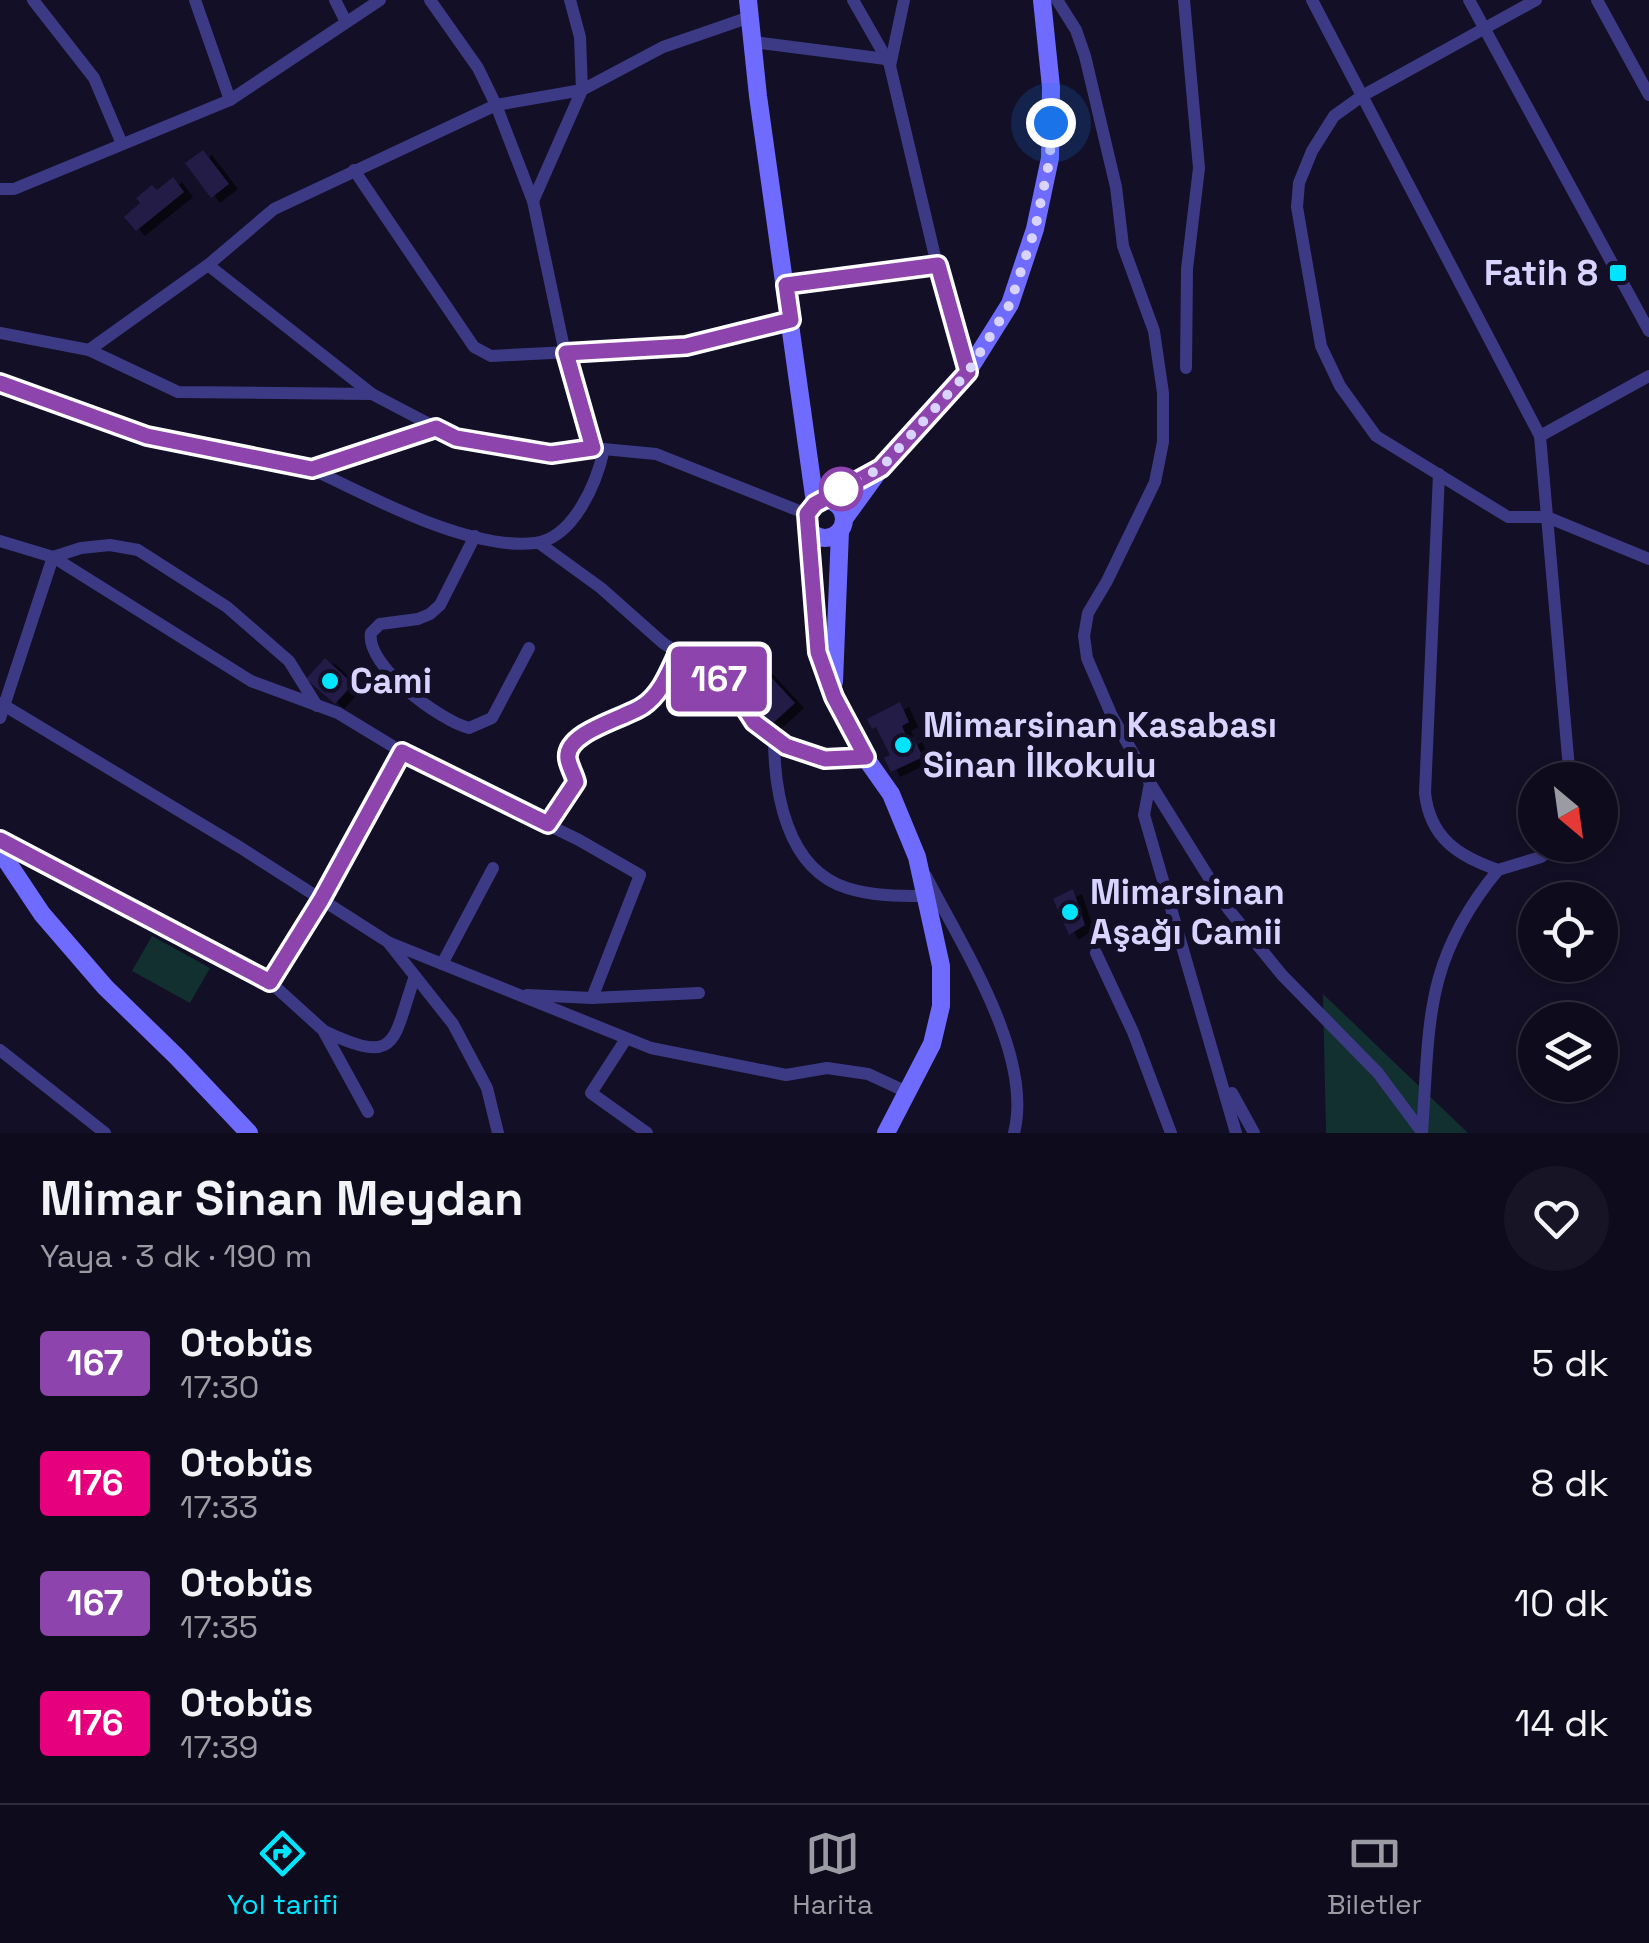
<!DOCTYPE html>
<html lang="tr">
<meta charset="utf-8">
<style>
body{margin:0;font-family:"Space Grotesk",sans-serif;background:#171425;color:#f1f3f6;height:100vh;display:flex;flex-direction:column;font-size:38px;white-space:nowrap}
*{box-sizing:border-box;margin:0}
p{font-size:32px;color:#9b9ba3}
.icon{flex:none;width:55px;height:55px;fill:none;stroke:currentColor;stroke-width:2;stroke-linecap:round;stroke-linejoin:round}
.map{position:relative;height:1133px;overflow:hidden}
.details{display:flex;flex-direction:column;background:#0e0b1c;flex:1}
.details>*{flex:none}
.badge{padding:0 20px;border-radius:8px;font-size:35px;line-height:65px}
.needle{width:65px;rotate:151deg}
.tools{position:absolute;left:1518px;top:762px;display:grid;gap:20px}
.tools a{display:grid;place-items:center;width:100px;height:100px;border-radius:50%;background:#0e0b1c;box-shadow:0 5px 15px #0003,0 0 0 2px #2e2b3b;font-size:50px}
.you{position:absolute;width:50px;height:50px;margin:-25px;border:8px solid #fff;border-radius:50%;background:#1a73e8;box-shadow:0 0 0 15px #1a73e833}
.map>.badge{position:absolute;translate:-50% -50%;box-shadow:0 0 0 5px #fff}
.round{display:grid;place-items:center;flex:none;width:105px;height:105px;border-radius:52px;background:#171425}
.headline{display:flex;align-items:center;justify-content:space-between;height:170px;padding:0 40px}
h1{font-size:48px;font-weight:800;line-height:75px}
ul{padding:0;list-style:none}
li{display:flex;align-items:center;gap:30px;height:120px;padding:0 40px}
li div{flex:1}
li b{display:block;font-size:38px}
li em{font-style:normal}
li .badge{min-width:110px;font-weight:700;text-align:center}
.tab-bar{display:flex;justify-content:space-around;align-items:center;height:140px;border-top:2px solid #2e2b3b;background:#0e0b1c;font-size:28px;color:#9b9ba3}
.tab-bar a{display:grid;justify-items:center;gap:5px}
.tab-bar .selected{color:#00e5ff}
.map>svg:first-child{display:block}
.green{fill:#12302f}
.building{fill:#241b47;filter:url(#shadow)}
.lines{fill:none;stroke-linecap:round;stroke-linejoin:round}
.street{stroke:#3d3a85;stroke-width:12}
.secondary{stroke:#6f6bff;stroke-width:18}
.line-casing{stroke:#fff;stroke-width:22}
.line{stroke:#8e44ad;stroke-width:15}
.walk{stroke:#d9d4ff;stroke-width:10;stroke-dasharray:0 18}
.poi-dot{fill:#00e5ff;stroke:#130f26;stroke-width:4}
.stop-dot{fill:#fff;stroke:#8e44ad;stroke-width:5}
.labels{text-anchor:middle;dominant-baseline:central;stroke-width:10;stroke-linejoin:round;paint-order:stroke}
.poi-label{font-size:35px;font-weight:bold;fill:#d9d4ff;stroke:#130f26;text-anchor:start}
</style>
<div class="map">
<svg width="1649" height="1133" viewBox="0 0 1649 1133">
<defs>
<filter id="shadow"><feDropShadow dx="9" dy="5" stdDeviation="0" flood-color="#0009"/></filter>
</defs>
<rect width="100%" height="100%" fill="#130f26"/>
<g class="green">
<path d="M152,936L210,968L190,1003L132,971Z"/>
<path d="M1323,994L1468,1133H1326Z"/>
</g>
<g class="building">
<path d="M203,150L229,184L211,198L185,163Z"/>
<path d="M173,177L184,192L136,231L124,217L140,203L136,198L152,185L157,190Z"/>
<path d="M325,658L353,684L335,704L306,679Z"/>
<path d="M760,665L795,703L772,724L737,686Z"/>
<path d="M900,702L909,722L902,726L908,740L913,737L923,757L891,772L884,758L890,755L876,727L872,729L867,719Z"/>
<path d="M1073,889L1085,925L1069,935L1053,899Z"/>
</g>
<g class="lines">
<g class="street">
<path d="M33,0L94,78L122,144"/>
<path d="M195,0L230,100"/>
<path d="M335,0L346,22"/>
<path d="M430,0L478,68L496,105L533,201L565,353L593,448"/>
<path d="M853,0L889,63"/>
<path d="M904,0L890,66L937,265L968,371"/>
<path d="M1057,0L1076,30L1085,56L1116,187L1123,246L1154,331L1163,393V442L1155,482L1107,581L1088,613L1084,636L1087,658L1112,716L1150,783L1229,910L1282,975L1378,1073L1422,1132"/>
<path d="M1184,0L1199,168L1187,269L1186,368"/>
<path d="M1312,0L1540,436L1570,780"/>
<path d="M1469,0L1649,331"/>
<path d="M1536,0L1362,96L1334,116L1312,151L1299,183L1297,207L1321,346L1340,386L1376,436L1508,517H1547L1649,559"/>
<path d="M1597,0L1649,95"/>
<path d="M753,42L886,59"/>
<path d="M354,170L474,347L491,356L686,346L791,319"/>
<path d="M0,189H14L230,100L380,0"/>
<path d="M533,201L582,90L580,37L570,0"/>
<path d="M208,265L372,394L456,438L551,454L593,448L656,454L807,514"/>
<path d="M786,285L937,265"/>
<path d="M0,333L89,350L178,392L372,394"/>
<path d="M89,350L208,265L274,209L496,105L582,90L663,47L750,17"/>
<path d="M0,383L147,435L312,469L436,428"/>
<path d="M1540,436L1649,376"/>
<path d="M312,469C370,497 470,551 535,543C574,538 597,482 604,449"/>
<path d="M1439,474L1425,793C1430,838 1458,856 1498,870L1541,857L1557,845"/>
<path d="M475,536L440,605L430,614L418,619L380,624L371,633C365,665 440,721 469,728L492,718L529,648"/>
<path d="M0,541L53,557L0,718"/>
<path d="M539,543L601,588L663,643L732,688L754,722L786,746L825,759L865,757"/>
<path d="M53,557L251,681L338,713L417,761L579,840L640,875L592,998"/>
<path d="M53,557L81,548L110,545L138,550L227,607L289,661L317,706"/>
<path d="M0,703L241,848L388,942L453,1024L487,1088L498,1133"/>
<path d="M774,737C774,791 786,869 847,888C872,896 899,896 925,896"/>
<path d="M1150,783L1144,815L1236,1133"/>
<path d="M547,824L576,782L568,759L570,747L597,726L646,704L660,688L678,653"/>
<path d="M0,840L270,982L323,1030L368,1112"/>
<path d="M926,876C961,945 1034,1055 1014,1133"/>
<path d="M390,943L651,1048L786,1075L827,1068L868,1074L907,1092"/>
<path d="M1096,953L1133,1032L1171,1133"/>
<path d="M442,964L493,868"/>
<path d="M270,982L321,900L403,752"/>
<path d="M527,995L592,998L699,993"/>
<path d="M324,1031C400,1067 392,1041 415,976"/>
<path d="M626,1039L591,1093L647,1133"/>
<path d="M0,1050L105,1133"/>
<path d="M1232,1093L1254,1133"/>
<path d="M1422,1133C1430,1023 1423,961 1498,870"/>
</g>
<g class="secondary">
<path d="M748,0L758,96L815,503"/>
<circle cx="825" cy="519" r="19"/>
<path d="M821,501L876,470"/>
<path d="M844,519L881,468L968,371L1010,304L1035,229L1050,158L1051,87L1042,0"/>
<path d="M808,527L818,652L833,697L865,757L891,794L917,857L941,966V1006L932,1044L886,1133"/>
<path d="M834,682L840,531"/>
<path d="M0,851L42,914L105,987L177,1057L249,1133"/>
</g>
</g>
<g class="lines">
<g class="line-casing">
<path id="line" d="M0,383L147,436L312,469L436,428L456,438L551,454L593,448L566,353L686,346L791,320L786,285L938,265L968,372L881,468L815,504L807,514L818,652L834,697L866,757L825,759L786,746L754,722L732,688L678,653C669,672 661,694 643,706C626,718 564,732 568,759C569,766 574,774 576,782L548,824L402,752L321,900L270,982L0,840"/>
</g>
<use href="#line" class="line"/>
<path class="walk" d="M841,489L881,468L968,372L1010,304L1035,229L1050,158L1051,123"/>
</g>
<g class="poi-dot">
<rect x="1608" y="263" width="20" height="20" rx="5"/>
<circle cx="330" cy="681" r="10"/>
<circle cx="903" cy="745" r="10"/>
<circle cx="1070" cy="912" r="10"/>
</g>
<circle class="stop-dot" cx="841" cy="489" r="20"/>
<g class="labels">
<g class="poi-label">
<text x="1598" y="273" text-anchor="end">Fatih 8</text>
<text x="350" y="681">Cami</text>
<text x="923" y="725">Mimarsinan Kasabası<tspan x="923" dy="40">Sinan İlkokulu</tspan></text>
<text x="1090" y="892">Mimarsinan<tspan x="1090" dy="40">Aşağı Camii</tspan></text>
</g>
</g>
</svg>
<div class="tools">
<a><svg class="needle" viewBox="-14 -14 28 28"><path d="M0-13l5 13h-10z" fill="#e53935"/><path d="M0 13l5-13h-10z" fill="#9b9ba3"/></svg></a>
<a><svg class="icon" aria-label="locate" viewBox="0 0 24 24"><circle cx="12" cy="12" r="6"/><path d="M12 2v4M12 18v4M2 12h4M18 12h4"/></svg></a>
<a><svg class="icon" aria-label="layers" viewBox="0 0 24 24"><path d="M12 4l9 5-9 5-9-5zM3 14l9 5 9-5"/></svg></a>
</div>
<div class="you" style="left:1051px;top:123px"></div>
<b class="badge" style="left:719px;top:679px;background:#8e44ad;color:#fff">167</b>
</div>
<section class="details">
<div class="headline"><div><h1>Mimar Sinan Meydan</h1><p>Yaya · 3 dk · 190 m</p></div><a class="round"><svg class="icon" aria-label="heart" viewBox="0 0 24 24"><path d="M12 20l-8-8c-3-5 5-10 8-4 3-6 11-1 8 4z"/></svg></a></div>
<ul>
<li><span class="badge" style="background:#8e44ad;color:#fff">167</span><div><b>Otobüs</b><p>17:30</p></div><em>5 dk</em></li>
<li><span class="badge" style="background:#e6007e;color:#fff">176</span><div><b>Otobüs</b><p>17:33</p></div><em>8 dk</em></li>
<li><span class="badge" style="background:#8e44ad;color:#fff">167</span><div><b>Otobüs</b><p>17:35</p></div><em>10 dk</em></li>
<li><span class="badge" style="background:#e6007e;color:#fff">176</span><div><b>Otobüs</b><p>17:39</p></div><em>14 dk</em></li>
</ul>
</section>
<nav class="tab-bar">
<a class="selected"><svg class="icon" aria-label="directions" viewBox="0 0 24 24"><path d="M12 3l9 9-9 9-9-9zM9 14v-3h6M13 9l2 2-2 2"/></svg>Yol tarifi</a>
<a><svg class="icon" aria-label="map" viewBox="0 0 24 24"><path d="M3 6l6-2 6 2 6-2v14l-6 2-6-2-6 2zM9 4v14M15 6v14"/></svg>Harita</a>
<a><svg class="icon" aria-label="tickets" viewBox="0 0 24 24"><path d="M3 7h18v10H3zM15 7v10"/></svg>Biletler</a>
</nav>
